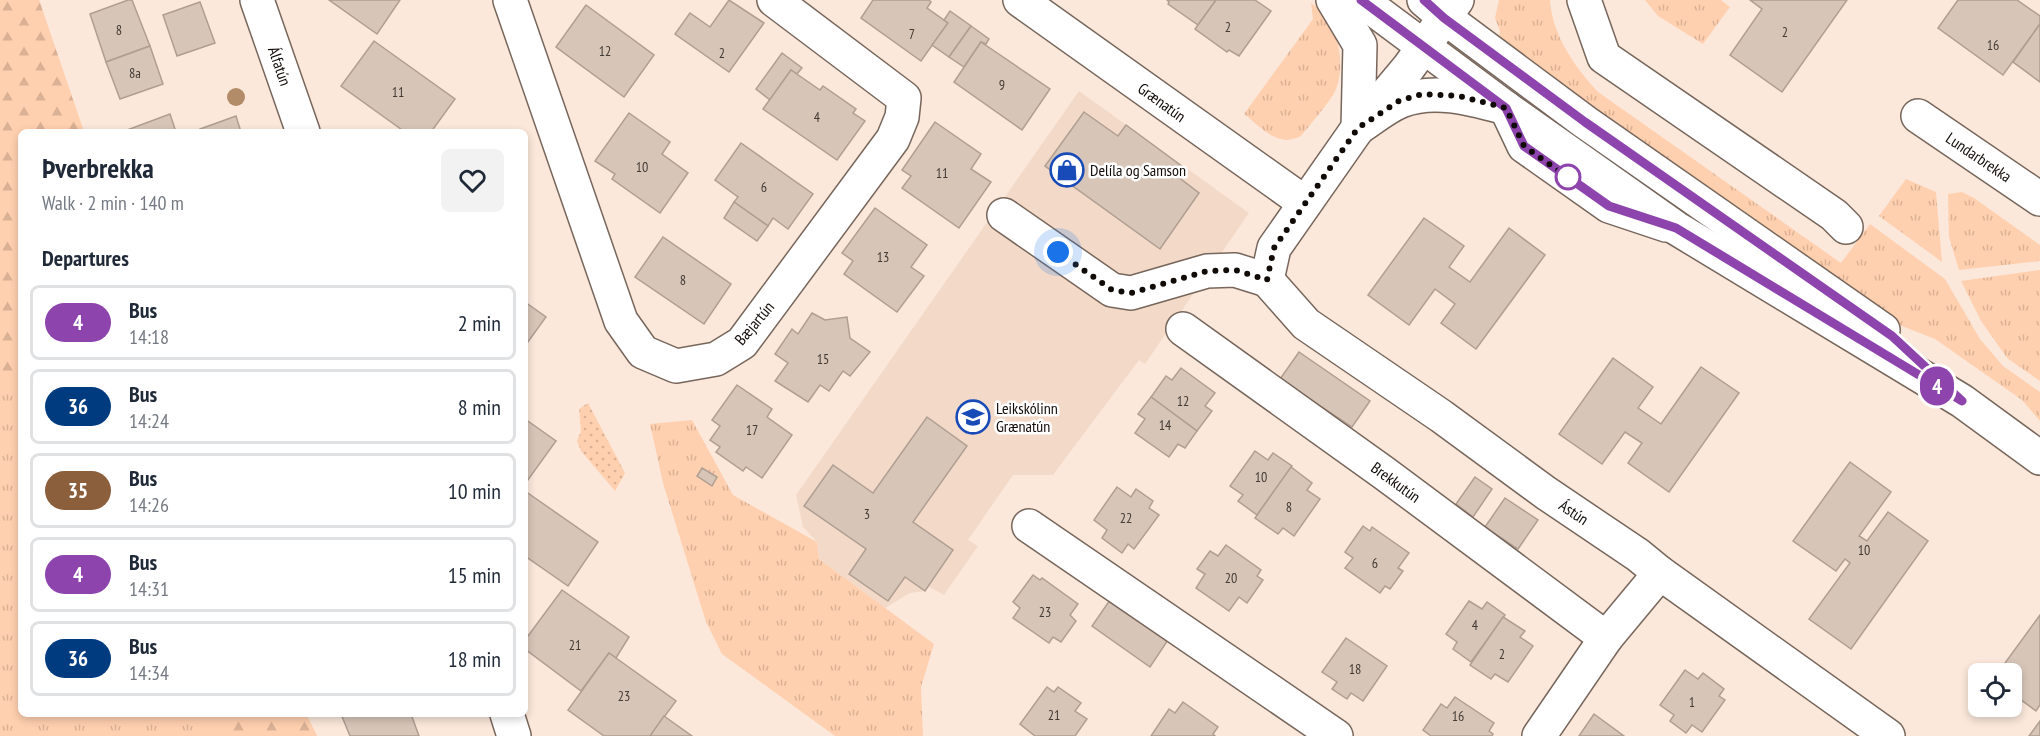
<!DOCTYPE html>
<meta charset="utf-8">
<style>
body{margin:0;font-family:"PT Sans Narrow",sans-serif;background:#f2f2f3;color:#1f2937;height:100vh;display:flex;flex-direction:column;font-size:22px;white-space:nowrap}
*{box-sizing:border-box;margin:0}
p{font-size:20px;color:#747a83}
.icon{flex:none;width:33px;height:33px;fill:none;stroke:currentColor;stroke-width:2;stroke-linecap:round;stroke-linejoin:round}
.map{position:relative;flex:1;overflow:hidden}
.details{position:absolute;left:18px;top:129px;width:510px;height:588px;display:flex;flex-direction:column;background:#fff;border-radius:9px;box-shadow:0 3px 9px #0003}
.details>*{flex:none}
.badge{padding:0 12px;border-radius:20px;font-size:21px;line-height:39px}
.tools{position:absolute;left:1968px;top:663px;display:grid;gap:12px}
.tools a{display:grid;place-items:center;width:54px;height:54px;border-radius:9px;background:#fff;box-shadow:0 3px 9px #0003;font-size:30px}
.you{position:absolute;width:30px;height:30px;margin:-15px;border:4px solid #fff;border-radius:50%;background:#1a73e8;box-shadow:0 0 0 9px #1a73e833}
.map>.badge{position:absolute;translate:-50% -50%;box-shadow:0 0 0 3px #fff}
h2{padding:0 24px;font-size:22px;line-height:54px}
.round{display:grid;place-items:center;flex:none;width:63px;height:63px;border-radius:9px;background:#f2f2f3}
.overview{display:flex;align-items:center;justify-content:space-between;height:102px;padding:0 24px}
h1{font-size:28px;font-weight:700;line-height:45px}
ul{padding:0;list-style:none}
li{display:flex;align-items:center;gap:18px;height:75px;margin:0 12px 9px;padding:0 12px;border:3px solid #e0e1e3;border-radius:9px}
li div{flex:1}
li b{display:block;font-size:22px}
li em{font-style:normal}
li .badge{min-width:66px;font-weight:700;text-align:center}
.map>svg:first-child{display:block}
.built{fill:#f3dac8}
.grass{fill:url(#grass-tufts)}
.forest{fill:url(#forest-firs)}
.park{fill:url(#park-dots)}
.building{fill:#d7c5b8;stroke:#af9e91;stroke-width:1.5}
.lines{fill:none;stroke-linecap:round;stroke-linejoin:round}
.minor-casing{stroke:#77665b;stroke-width:36}
.major-casing{stroke:#77665b;stroke-width:36}
.minor{stroke:#fff;stroke-width:33}
.major{stroke:#fff;stroke-width:33}
.tree{fill:#b28b69}
.line-casing{stroke:#fff;stroke-width:14}
.line{stroke:#8e44ad;stroke-width:9}
.walk{stroke:#110b07;stroke-width:6;stroke-dasharray:0 10.8}
.stop-dot{fill:#fff;stroke:#8e44ad;stroke-width:3}
.labels{text-anchor:middle;dominant-baseline:central;stroke-width:5;stroke-linejoin:round;paint-order:stroke}
.number-label{font-size:14px;fill:#423a33}
.street-label{font-size:16px;fill:#110b07;stroke:#fff}
.poi-label{font-size:16px;fill:#110b07;stroke:#fff;text-anchor:start}
</style>
<div class="map">
<svg width="2040" height="736" viewBox="0 0 2040 736">
<defs>
<pattern id="grass-tufts" width="24" height="20" patternUnits="userSpaceOnUse" patternTransform="scale(1.5)"><rect width="24" height="20" fill="#ffd0af"/><path d="M3 7l-1-3M5 7V3M7 7l1-3M15 17l-1-3M17 17v-4M19 17l1-3" fill="none" stroke="#dab195"/></pattern>
<pattern id="forest-firs" width="22" height="20" patternUnits="userSpaceOnUse" patternTransform="scale(1.5)"><rect width="22" height="20" fill="#ffd0af"/><path d="M5 1l3.5 6h-7zM16 11l3.5 6h-7z" fill="#dab195"/></pattern>
<pattern id="park-dots" width="8" height="8" patternUnits="userSpaceOnUse" patternTransform="scale(1.5)"><rect width="8" height="8" fill="#ffd0af"/><path d="M2 2h.1M6 6h.1" fill="none" stroke="#dab195" stroke-width="1.8" stroke-linecap="round"/></pattern>
</defs>
<rect width="100%" height="100%" fill="#fbe8db"/>
<path class="built" d="M1079,91L1249,213L1145,364L1139,360L1053,475H1013L968,540L978,546L944,595L929,587L925,591L910,593L885,608L819,559L817,542L803,527L796,495Z"/>
<g class="grass">
<path d="M0,0H39L84,132H21V714H306L317,736H0Z"/>
<path d="M1499,0H1550C1552,35 1575,67 1598,92L1841,263L1870,224L1945,279L1980,339L2003,366L2040,392V421L2022,400L1935,339L1879,317L1498,45L1500,31L1495,18Z"/>
<path d="M1645,0H1721L1730,7L1703,44L1658,16Z"/>
<path d="M1311,3C1316,7 1322,11 1326,15C1340,33 1346,75 1333,95C1324,109 1312,122 1301,136C1277,148 1262,128 1244,114L1313,19Z"/>
<path d="M1906,179L1936,192L1942,262L1879,216Z"/>
<path d="M1962,192L1974,198L2040,245V261L1959,270L1949,237L1948,194Z"/>
<path d="M2040,270V381L2007,358L1981,321L1961,281Z"/>
<path d="M692,420L733,495L817,542L819,559L934,644L921,687L923,736H835L722,654L706,622L663,483L650,424Z"/>
</g>
<g class="forest">
<path d="M0,0H39L84,132H21V406L0,376Z"/>
<path d="M205,714H306L317,736H215Z"/>
</g>
<path class="park" d="M588,403L625,473L615,491L581,451L577,441L581,431L579,409Z"/>
<g class="building">
<path d="M128,0H132L150,46L106,62L90,14Z"/>
<path d="M329,0H400L377,34Z"/>
<path d="M729,0L764,23L729,72L675,34L690,13L710,27Z"/>
<path d="M873,0H929L931,2L927,8L948,23L921,61L861,18Z"/>
<path d="M1167,0H1216L1198,25L1168,4L1169,2Z"/>
<path d="M1216,0H1255L1271,11L1239,56L1229,50L1227,52L1195,29Z"/>
<path d="M1750,0H1847L1782,92L1730,55L1762,9Z"/>
<path d="M1958,0H2017L2040,16V24L2003,75L1938,28Z"/>
<path d="M200,2L215,43L177,56L163,15Z"/>
<path d="M586,5L654,55L624,97L556,47Z"/>
<path d="M950,11L971,26L949,57L932,45L948,23L944,20Z"/>
<path d="M2040,24V82L2013,62Z"/>
<path d="M971,26L989,39L986,44L981,42L964,67L949,57Z"/>
<path d="M374,41L455,99L431,132H405L341,86Z"/>
<path d="M981,42L1050,89L1022,130L954,82Z"/>
<path d="M150,46L163,84L120,99L106,62Z"/>
<path d="M782,53L802,68L797,74L791,70L770,100L756,89Z"/>
<path d="M791,70L820,90L823,86L856,109L853,113L865,121L837,160L763,109Z"/>
<path d="M1084,112L1118,136L1126,125L1183,167L1177,176L1199,193L1160,249L1045,166Z"/>
<path d="M629,113L670,142L662,154L688,173L660,213L612,179L615,174L595,161Z"/>
<path d="M170,114L176,132H127V130Z"/>
<path d="M236,116L241,132H201L200,129Z"/>
<path d="M935,122L981,154L971,169L991,182L959,228L902,188L911,176L902,170Z"/>
<path d="M741,143L813,194L788,229L773,218L768,226L734,202L738,197L715,180Z"/>
<path d="M734,202L768,226L757,241L724,218Z"/>
<path d="M875,208L927,245L911,267L924,276L897,312L844,274L853,261L842,253Z"/>
<path d="M1424,218L1464,246L1449,267L1470,282L1509,228L1545,255L1476,349L1441,323L1455,304L1435,289L1409,325L1368,295Z"/>
<path d="M663,237L731,284L704,324L635,277Z"/>
<path d="M525,302L546,317L525,346Z"/>
<path d="M812,313L825,320L847,317L850,338L870,352L850,376L843,371L829,391L820,385L808,402L775,381L788,363L775,354L792,329L798,334Z"/>
<path d="M1299,352L1370,401L1352,427L1280,379Z"/>
<path d="M1613,358L1653,387L1638,408L1661,424L1701,367L1739,393L1669,492L1628,463L1642,443L1625,432L1602,464L1559,434Z"/>
<path d="M1181,368L1215,393L1205,406L1212,411L1197,431L1151,397L1166,376L1172,380Z"/>
<path d="M737,385L772,409L767,417L792,435L762,478L746,467L743,471L716,452L720,447L710,440L720,426L712,420Z"/>
<path d="M1151,397L1197,431L1185,448L1178,444L1169,457L1135,433L1145,419L1138,414Z"/>
<path d="M927,417L967,446L913,522L953,550L925,591L905,577L888,601L849,574L866,549L804,506L833,465L873,493Z"/>
<path d="M525,419L556,441L525,484Z"/>
<path d="M1255,451L1268,460L1273,453L1292,466L1257,515L1238,501L1243,495L1230,486Z"/>
<path d="M1850,462L1891,492L1859,536L1867,541L1888,512L1928,541L1851,649L1809,619L1850,563L1845,559L1836,571L1793,541Z"/>
<path d="M1291,467L1312,483L1307,490L1320,499L1294,536L1283,528L1278,534L1255,518Z"/>
<path d="M702,468L717,477L712,486L697,476Z"/>
<path d="M1475,477L1492,489L1473,517L1456,504Z"/>
<path d="M1117,487L1131,497L1136,489L1153,501L1149,508L1159,515L1134,549L1128,544L1122,553L1102,538L1107,530L1094,520Z"/>
<path d="M525,491L598,542L568,586L525,556Z"/>
<path d="M1505,498L1538,520L1518,549L1485,527Z"/>
<path d="M1363,526L1370,531L1372,527L1409,553L1398,568L1403,571L1390,589L1385,586L1380,593L1345,568L1353,558L1345,552Z"/>
<path d="M1226,545L1261,570L1257,576L1263,580L1247,603L1239,597L1229,611L1196,588L1205,574L1197,569L1210,551L1218,556Z"/>
<path d="M1033,575L1040,580L1042,578L1078,604L1070,615L1076,621L1061,642L1053,637L1049,643L1013,618L1020,608L1013,602Z"/>
<path d="M562,590L629,637L616,658L609,653L581,691L525,649V640Z"/>
<path d="M1112,597L1170,637L1150,667L1092,626Z"/>
<path d="M1469,601L1482,609L1487,602L1505,615L1471,662L1453,649L1457,642L1446,634Z"/>
<path d="M2040,615V705L2036,711L2012,693V674H1997Z"/>
<path d="M1503,617L1525,631L1520,637L1533,646L1508,682L1495,674L1491,679L1470,665Z"/>
<path d="M1346,638L1387,666L1363,701L1351,693L1347,699L1332,689L1337,682L1322,672Z"/>
<path d="M609,653L676,701L650,736H604L568,710Z"/>
<path d="M1685,670L1698,679L1703,673L1724,689L1719,696L1725,700L1702,732L1692,725L1686,733L1670,721L1674,715L1660,705Z"/>
<path d="M1047,687L1054,692L1058,687L1081,703L1075,711L1087,719L1075,736H1035L1020,724Z"/>
<path d="M1455,697L1494,723L1489,731L1493,734L1492,736H1431L1423,730L1441,704L1447,708Z"/>
<path d="M1183,702L1218,727L1213,734L1215,736H1151L1169,709L1175,713Z"/>
<path d="M341,714H411L419,736H350Z"/>
<path d="M1594,714L1624,736H1579Z"/>
<path d="M664,716L692,736H650Z"/>
<path d="M2040,721V736H2029Z"/>
</g>
<g class="lines">
<g class="minor-casing">
<g id="minor">
<path d="M257,0L303,132"/>
<path d="M510,0L621,321L643,352L676,366L716,359L742,343L893,139L902,117L904,98L774,0"/>
<path d="M1020,0L1305,203"/>
<path d="M1333,0L1360,45L1358,128"/>
<path d="M1584,0L1604,57L1834,215L1846,227"/>
<path d="M1918,116L2040,199"/>
<path d="M1358,128C1372,119 1386,107 1401,101C1435,88 1472,99 1506,108L1524,146L1609,206L1666,225"/>
<path d="M1004,215L1112,290L1131,293L1207,271L1235,270L1267,280"/>
<path d="M1267,280L1306,324L1441,416L1546,493L1638,555L1660,573L1888,736"/>
<path d="M1267,280L1274,248L1358,128L1409,67L1457,0"/>
<path d="M1183,329L1384,473L1606,638"/>
<path d="M1029,526L1336,736"/>
<path d="M507,714L514,736"/>
<path d="M1539,736L1606,638L1660,573"/>
</g>
</g>
<g class="major-casing">
<g id="major">
<path d="M1361,0L1506,108L1676,228L1962,401L2040,458"/>
<path d="M1424,0L1444,17L1585,122L1883,330"/>
</g>
</g>
<use href="#minor" class="minor"/>
<use href="#major" class="major"/>
</g>
<circle class="tree" cx="236" cy="97" r="9"/>
<g class="lines">
<g class="line-casing">
<path id="line" d="M1361,0L1506,108L1524,146L1609,206L1676,228L1962,401L1892,336L1585,122L1444,18L1424,0"/>
</g>
<use href="#line" class="line"/>
<path class="walk" d="M1058,252L1112,290L1131,293L1207,271L1235,270L1267,280L1274,248L1358,128L1399,101L1422,94L1459,96L1506,108L1524,146L1570,179L1568,177"/>
</g>
<defs>
<g id="shop-ring" transform="scale(1.725)"><circle r="9.5" fill="#fff" stroke="#184bb8" stroke-width="1.5"/><path d="M-5-2.5h2.3a2.7 3.5 0 0 1 5.4 0H5L5.5 6h-11ZM-1.5-2.5h3a1.5 2.3 0 0 0-3 0Z" fill="#184bb8"/></g>
<g id="school-ring" transform="scale(1.725)"><circle r="9.5" fill="#fff" stroke="#184bb8" stroke-width="1.5"/><path d="M0-5L7-2L0 1L-7-2ZM-4 1L0 2.5L4 1V4Q0 6-4 4Z" fill="#184bb8"/></g>
</defs>
<g fill-rule="evenodd">
<use href="#shop-ring" x="1067" y="170"/>
<use href="#school-ring" x="973" y="417"/>
</g>
<circle class="stop-dot" cx="1568" cy="177" r="12"/>
<g class="labels">
<g class="number-label">
<text x="1228" y="27">2</text>
<text x="119" y="30">8</text>
<text x="1785" y="32">2</text>
<text x="912" y="34">7</text>
<text x="1993" y="45">16</text>
<text x="605" y="51">12</text>
<text x="722" y="53">2</text>
<text x="135" y="73">8a</text>
<text x="1002" y="85">9</text>
<text x="398" y="92">11</text>
<text x="817" y="117">4</text>
<text x="642" y="167">10</text>
<text x="942" y="173">11</text>
<text x="764" y="187">6</text>
<text x="883" y="257">13</text>
<text x="683" y="280">8</text>
<text x="823" y="359">15</text>
<text x="1183" y="401">12</text>
<text x="1165" y="425">14</text>
<text x="752" y="430">17</text>
<text x="1261" y="477">10</text>
<text x="1289" y="507">8</text>
<text x="867" y="514">3</text>
<text x="1126" y="518">22</text>
<text x="1864" y="550">10</text>
<text x="1375" y="563">6</text>
<text x="1231" y="578">20</text>
<text x="1045" y="612">23</text>
<text x="1475" y="625">4</text>
<text x="575" y="645">21</text>
<text x="1502" y="654">2</text>
<text x="1355" y="669">18</text>
<text x="624" y="696">23</text>
<text x="1692" y="702">1</text>
<text x="1054" y="715">21</text>
<text x="1458" y="716">16</text>
</g>
<g class="street-label">
<text transform="translate(280 66) rotate(71)">Álfatún</text>
<text transform="translate(1162 102) rotate(36)">Grænatún</text>
<text transform="translate(1979 157) rotate(34)">Lundarbrekka</text>
<text transform="translate(754 323) rotate(-50)">Bæjartún</text>
<text transform="translate(1396 482) rotate(36)">Brekkutún</text>
<text transform="translate(1574 512) rotate(34)">Ástún</text>
</g>
<g class="poi-label">
<text x="1090" y="170">Delíla og Samson</text>
<text x="996" y="408">Leikskólinn<tspan x="996" dy="18">Grænatún</tspan></text>
</g>
</g>
</svg>
<div class="tools">
<a><svg class="icon" aria-label="locate" viewBox="0 0 24 24"><circle cx="12" cy="12" r="6"/><path d="M12 2v4M12 18v4M2 12h4M18 12h4"/></svg></a>
</div>
<div class="you" style="left:1058px;top:252px"></div>
<b class="badge" style="left:1937px;top:386px;background:#8e44ad;color:#fff">4</b>
<section class="details">
<div class="overview"><div><h1>Þverbrekka</h1><p>Walk · 2 min · 140 m</p></div><a class="round"><svg class="icon" aria-label="heart" viewBox="0 0 24 24"><path d="M12 20l-8-8c-3-5 5-10 8-4 3-6 11-1 8 4z"/></svg></a></div>
<h2>Departures</h2>
<ul>
<li><span class="badge" style="background:#8e44ad;color:#fff">4</span><div><b>Bus</b><p>14:18</p></div><em>2 min</em></li>
<li><span class="badge" style="background:#003b80;color:#fff">36</span><div><b>Bus</b><p>14:24</p></div><em>8 min</em></li>
<li><span class="badge" style="background:#8b5e3c;color:#fff">35</span><div><b>Bus</b><p>14:26</p></div><em>10 min</em></li>
<li><span class="badge" style="background:#8e44ad;color:#fff">4</span><div><b>Bus</b><p>14:31</p></div><em>15 min</em></li>
<li><span class="badge" style="background:#003b80;color:#fff">36</span><div><b>Bus</b><p>14:34</p></div><em>18 min</em></li>
</ul>
</section>
</div>
